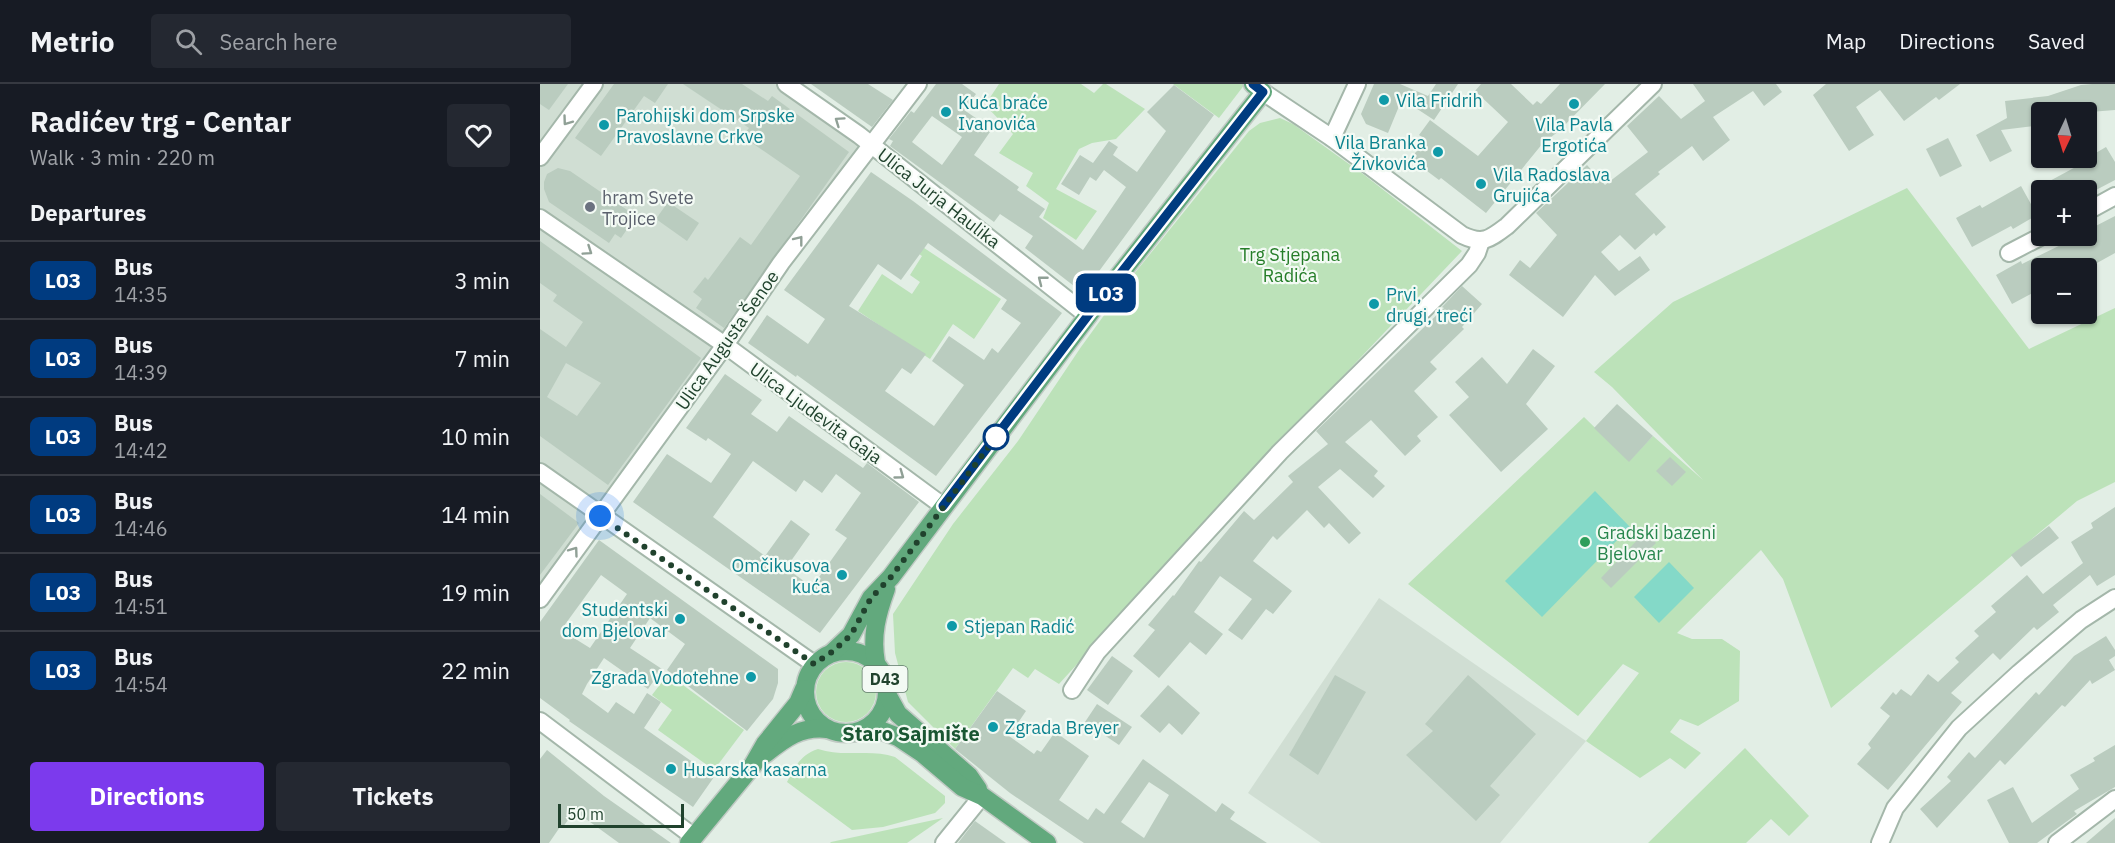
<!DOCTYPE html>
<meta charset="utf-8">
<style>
body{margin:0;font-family:"IBM Plex Sans",sans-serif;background:#242831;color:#f1f3f6;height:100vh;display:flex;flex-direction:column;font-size:22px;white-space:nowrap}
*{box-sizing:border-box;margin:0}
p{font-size:20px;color:#9ea1a6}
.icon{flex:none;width:33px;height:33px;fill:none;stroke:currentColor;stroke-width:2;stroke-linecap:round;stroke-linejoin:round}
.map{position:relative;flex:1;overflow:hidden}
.details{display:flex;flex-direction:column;background:#171b24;width:540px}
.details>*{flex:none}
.badge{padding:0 12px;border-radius:9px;font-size:21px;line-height:39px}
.needle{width:39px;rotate:184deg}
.fabs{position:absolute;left:1491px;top:18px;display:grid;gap:12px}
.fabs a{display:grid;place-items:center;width:66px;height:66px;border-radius:6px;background:#171b24;box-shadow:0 2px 4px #0004;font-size:30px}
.scale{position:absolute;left:18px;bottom:15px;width:126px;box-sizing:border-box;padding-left:6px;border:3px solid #20422d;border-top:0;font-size:16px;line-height:21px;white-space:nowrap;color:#20422d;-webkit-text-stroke:4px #f3faf4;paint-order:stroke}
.you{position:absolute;width:30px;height:30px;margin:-15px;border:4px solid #fff;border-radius:50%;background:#1a73e8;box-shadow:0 0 0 9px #1a73e833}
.map>.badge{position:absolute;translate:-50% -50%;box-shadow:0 0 0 3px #fff}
h2{padding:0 30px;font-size:22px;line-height:54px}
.round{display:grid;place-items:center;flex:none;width:63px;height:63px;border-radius:6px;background:#242831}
.head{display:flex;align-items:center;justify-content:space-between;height:102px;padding:0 30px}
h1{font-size:28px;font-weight:700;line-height:45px}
.button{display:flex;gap:12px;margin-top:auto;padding:12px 30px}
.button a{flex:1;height:69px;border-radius:6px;background:#7c3aed;color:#fff;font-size:24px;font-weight:700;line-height:69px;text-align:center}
.button a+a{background:#242831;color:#f1f3f6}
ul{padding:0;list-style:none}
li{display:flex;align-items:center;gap:18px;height:78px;padding:0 30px;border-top:2px solid #363941}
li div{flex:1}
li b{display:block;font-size:22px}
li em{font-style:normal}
li .badge{min-width:66px;font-weight:700;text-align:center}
header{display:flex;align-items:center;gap:36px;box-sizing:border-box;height:84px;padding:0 30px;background:#171b24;border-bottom:2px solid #363941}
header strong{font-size:28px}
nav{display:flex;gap:33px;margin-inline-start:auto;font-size:21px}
.search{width:420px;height:54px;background:#242831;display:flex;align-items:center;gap:15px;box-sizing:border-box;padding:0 21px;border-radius:6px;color:#9ea1a6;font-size:22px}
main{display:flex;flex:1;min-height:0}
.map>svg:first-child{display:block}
.built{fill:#d0ded3}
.green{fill:#bce2b9}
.water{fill:#84d9c8}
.building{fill:#baccbf;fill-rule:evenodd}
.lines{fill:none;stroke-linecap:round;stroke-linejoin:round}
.minor-casing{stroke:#a4b7aa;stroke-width:20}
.primary-casing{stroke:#c1cac4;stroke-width:21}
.minor{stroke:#fff;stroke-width:16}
.primary{stroke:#62a97d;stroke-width:18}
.oneway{stroke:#90a096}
.line-casing{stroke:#fff;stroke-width:14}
.line{stroke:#003b80;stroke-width:9}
.walk{stroke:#20422d;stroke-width:6;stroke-dasharray:0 10.8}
.culture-dot{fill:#0f9aa8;stroke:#f3faf4;stroke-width:2}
.worship-dot{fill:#6b7280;stroke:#f3faf4;stroke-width:2}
.stop-dot{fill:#fff;stroke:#003b80;stroke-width:3}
.leisure-dot{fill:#2e9e5b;stroke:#f3faf4;stroke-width:2}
.labels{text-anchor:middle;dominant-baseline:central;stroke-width:4.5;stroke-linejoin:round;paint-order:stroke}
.shield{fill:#f3faf4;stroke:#5f7969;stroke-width:1.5}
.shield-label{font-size:16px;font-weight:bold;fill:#20422d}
.culture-label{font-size:18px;fill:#0d838f;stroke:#f3faf4;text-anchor:start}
.worship-label{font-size:18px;fill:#5b616d;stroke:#f3faf4;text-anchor:start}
.street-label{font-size:18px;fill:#20422d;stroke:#f3faf4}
.park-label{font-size:18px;fill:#257d28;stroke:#f3faf4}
.leisure-label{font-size:18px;fill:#27864d;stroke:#f3faf4;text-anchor:start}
.neighbourhood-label{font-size:20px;font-weight:bold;fill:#195632;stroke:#f3faf4}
</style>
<header>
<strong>Metrio</strong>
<div class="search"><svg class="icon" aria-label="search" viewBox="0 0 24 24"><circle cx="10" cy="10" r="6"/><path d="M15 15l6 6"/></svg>Search here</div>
<nav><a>Map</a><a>Directions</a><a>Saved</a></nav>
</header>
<main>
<section class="details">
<div class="head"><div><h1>Radićev trg - Centar</h1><p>Walk · 3 min · 220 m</p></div><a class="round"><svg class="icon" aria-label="heart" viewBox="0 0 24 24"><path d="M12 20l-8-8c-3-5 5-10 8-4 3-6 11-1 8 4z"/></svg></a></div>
<h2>Departures</h2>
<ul>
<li><span class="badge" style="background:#003b80;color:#fff">L03</span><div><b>Bus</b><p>14:35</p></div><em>3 min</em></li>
<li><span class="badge" style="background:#003b80;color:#fff">L03</span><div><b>Bus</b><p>14:39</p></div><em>7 min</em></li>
<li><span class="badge" style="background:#003b80;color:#fff">L03</span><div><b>Bus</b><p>14:42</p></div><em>10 min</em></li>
<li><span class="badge" style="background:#003b80;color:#fff">L03</span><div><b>Bus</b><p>14:46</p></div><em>14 min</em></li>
<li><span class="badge" style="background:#003b80;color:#fff">L03</span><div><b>Bus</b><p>14:51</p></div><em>19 min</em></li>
<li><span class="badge" style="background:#003b80;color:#fff">L03</span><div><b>Bus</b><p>14:54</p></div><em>22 min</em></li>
</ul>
<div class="button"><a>Directions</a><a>Tickets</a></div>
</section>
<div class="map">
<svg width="1575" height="759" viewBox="0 0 1575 759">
<rect width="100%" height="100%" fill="#e2eee5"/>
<g class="built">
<path d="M0,0H246L332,62L0,515Z"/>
<path d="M839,514L1046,657L960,759H781L708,709Z"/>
</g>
<g class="green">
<path d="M459,0H541L554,9L563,0H566L605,25L576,55L552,59L539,65L516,105L557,127L536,156L503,134L509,119L486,102L493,89L459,69L473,50L445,21Z"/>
<path d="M633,0H705L679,34Z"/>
<path d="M740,34L753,40L823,90L922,167L724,375L519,600L495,585L488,594L473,584L415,665L368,618L355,569L353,530L413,440L478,357L541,263L594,190L709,47L720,39Z"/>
<path d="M1367,104L1489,265L1575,224V398L1537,417L1291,624L1243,495L1221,466L1137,549L1152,555H1182L1200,567L1199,617L1158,642L1140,635L1130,648L1161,669L1145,685L1130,674L1100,694L1046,657L1099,589L1083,580L1038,632L868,500L1044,333L1089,377L1113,352L1163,396L1072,303L1054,288L1133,218Z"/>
<path d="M360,148L461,215L434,255L413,240L390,275L318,227L342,190L372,210L380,198L370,191L382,172L368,162Z"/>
<circle cx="306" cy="608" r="30"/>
<path d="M128,590L204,646L174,686L118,646L132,626L112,611Z"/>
<path d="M1205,664L1269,732L1249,752L1231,735L1206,759H1108Z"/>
<path d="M278,665C304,674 330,664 355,673L405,712V719L395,729L343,743L312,746L247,698C255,683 260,671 278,665Z"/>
<path d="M403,734L367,759H290L291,758Z"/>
</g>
<g class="water">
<path d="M1055,407L1090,443L1002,533L965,497Z"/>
<path d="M1129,478L1154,504L1119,539L1094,513Z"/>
</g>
<g class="building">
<path d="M0,0H28L9,26L0,20Z"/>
<path d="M74,0H128L115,19L104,12L61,72L35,54Z"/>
<path d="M143,0H202L228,17L232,12L309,68L184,244L156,224L162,215L153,208L165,193L168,196L200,153L211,161L260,92L202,52L209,44Z"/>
<path d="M271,0H328L353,16L332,43Z"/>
<path d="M396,0H422L436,10L424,26L452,45L434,71L479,103L477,106L505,125L499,133L543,166L586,103L564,86L556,97L550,93L539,111L521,100L540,71L553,79L569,57L578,63L573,71L597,88L626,47L607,28L634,1L674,31L543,209L485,164L493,152L460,130L454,138L350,62L353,57L349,55L371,27L374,29ZM392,32L422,53L402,81L372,58Z"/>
<path d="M834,0H860L888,12L896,0H918L894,36L862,15L848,49L826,40L821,30Z"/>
<path d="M941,0H971L993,21L997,17L1001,20L1020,0H1065L1019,47L1003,59L946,129L901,94L899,96L871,75L885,55L879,51L890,36L938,72L968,38L935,7Z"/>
<path d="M1153,0H1236L1242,8L1224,22L1213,7L1173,33L1190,56L1163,77L1152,62L1118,88L1120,90L1095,110L1126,143L1116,152L1114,149L1095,166L1080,151L1061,168L1079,187L1100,172L1110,186L1075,212L1055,191L1023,233L969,191L980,176L990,184L1017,151L996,129L1047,81L1065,101L1108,68L1087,42L1119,12L1141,35L1165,17Z"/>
<path d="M1286,0H1420L1399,16L1396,13L1364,37L1340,6L1316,23L1334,51L1309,67L1273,11Z"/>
<path d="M1552,0H1575V26L1550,28H1502V41L1461,46L1472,67L1450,78L1436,51L1467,34L1465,17L1508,12L1541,1Z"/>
<path d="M1408,54L1422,82L1400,93L1386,65Z"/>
<path d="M1566,63L1575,78V96L1556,106H1493L1543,79L1542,77Z"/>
<path d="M18,84L30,87L96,132L81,154L75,150L69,159L9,118L4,105V98L7,90Z"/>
<path d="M331,88L373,117L522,229L396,392L257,291L256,293L208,259L227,231L268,260L285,235L244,206ZM388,159L467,216L461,225L481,239L458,269L452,264L444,276L409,252L392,277L424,301L394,342L345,307L362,284L371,290L386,270L309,222L338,180L361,196Z"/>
<path d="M1481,102L1497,131L1473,145L1471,142L1432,163L1416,134L1440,121L1442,124Z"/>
<path d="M128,118L159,139L147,157L116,135Z"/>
<path d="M1575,132V169L1548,184H1502V204L1472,220L1456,191L1481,177L1482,180L1539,152H1546V147Z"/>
<path d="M0,157L161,274L68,401L0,352V245L26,263L43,238L13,217L17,211L0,199ZM26,279L61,299L37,332L7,313Z"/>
<path d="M922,202L942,220L922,243L924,245L890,278L897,285L874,307L898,333L877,352L881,357L865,372L831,336L805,358L838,387L834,392L845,402L833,414L800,385L778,403L821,449L809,460L789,439L784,444L767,426L737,456L733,452L713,477L752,507L733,530L726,525L702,556L688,546L712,515L680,492L654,528L683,550L666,571L650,558L619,594L593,572L615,546L608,541L633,511L634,512L659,477L661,478L704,427L714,436L753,398L748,392L788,360L776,347L904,224L902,223Z"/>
<path d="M993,265L1015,282L986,320L1008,345L961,388L909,331L929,313L915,298L942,273L967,300Z"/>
<path d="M185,290L222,316L211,330L237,348L249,332L323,384L327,379L379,418L280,549L93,418L127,370L171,399L191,370L168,354L166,357L146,344ZM213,377L256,408L264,396L282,409L296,390L321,409L295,446L307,454L272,503L246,484L270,450L251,436L225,472L173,433Z"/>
<path d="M1077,320L1113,352L1089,378L1054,344Z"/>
<path d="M1130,373L1146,388L1132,402L1116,387Z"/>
<path d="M0,410L39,439L0,491Z"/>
<path d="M1575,423V491L1557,502L1550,491L1513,521L1519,528L1497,546L1494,543L1460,576L1453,569L1411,609L1422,618L1348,706L1317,680L1331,664L1328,660L1350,632L1340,624L1353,608L1356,611L1361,605L1371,612L1388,590L1398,598L1419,578L1415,574L1439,552L1434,547L1456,528L1451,522L1487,491L1503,510L1543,479L1531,458L1553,444L1551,439Z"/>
<path d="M1509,442L1519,454L1481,483L1471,471Z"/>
<path d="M1105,448L1116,459L1071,504L1061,494Z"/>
<path d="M59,456L238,585V599L233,615L207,647L127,586L145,560L110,534L90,564L122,585L108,605L64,574L47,600L42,610L68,629L76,618L94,630L107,609L121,618L104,644L174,693L153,723L29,637L30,636L0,614V538ZM61,491L87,510L50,564L21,546Z"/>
<path d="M1566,552L1575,566V572L1569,576L1575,586L1552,600L1550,596L1525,623L1522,621L1465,681L1460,676L1397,744L1380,725L1411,697L1407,693L1429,668L1435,674L1496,608L1499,611L1534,572Z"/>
<path d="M572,572L593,587L568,621L547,606Z"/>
<path d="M795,591L826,608L778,691L749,671Z"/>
<path d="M928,591L996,650L950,702L960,711L936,737L866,671L893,647L885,640Z"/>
<path d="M628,601L660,629L642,651L629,639L620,649L600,632Z"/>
<path d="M457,607L486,627L469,652L494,670L497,666L501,668L515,648L549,672L519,716L548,736L556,724L564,730L603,675L676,728L682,719L695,728L690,735L727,759H544L470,709L415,665ZM609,698L629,711L604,754L581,738Z"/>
<path d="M557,620L592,643L579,661L545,638Z"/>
<path d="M1575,661V703L1534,727L1537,730L1497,759H1469L1447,716L1473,703L1492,739L1539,705L1530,691L1555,677L1553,674Z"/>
<path d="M7,666L64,712L131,759H79L35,727L22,744L20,743L9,759H0V675Z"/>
<path d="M1575,734V759H1546Z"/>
<path d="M435,737L466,759H418Z"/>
</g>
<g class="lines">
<g class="minor-casing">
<g id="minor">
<path d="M246,0L319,51L548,232"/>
<path d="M723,8L792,54L922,151C943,161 950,155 967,142L1113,0"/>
<path d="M792,54L817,0"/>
<path d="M0,73L54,0"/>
<path d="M1546,128L1575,112"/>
<path d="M0,134L185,261L403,422"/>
<path d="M1469,169L1502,152"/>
<path d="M0,388L274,580"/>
<path d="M0,515L185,261L241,179L378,0"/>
<path d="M532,606L557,568L740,368L929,181L937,169L941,157"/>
<path d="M0,637L154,753"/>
<path d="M404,759L442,712"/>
<path d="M1340,759L1355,724L1419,644L1479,589L1541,536L1575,514"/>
<path d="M1517,759L1575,715"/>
</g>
</g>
<g class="primary-casing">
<g id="primary">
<circle cx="306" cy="608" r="41"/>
<path d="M293,568L311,551L331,514L351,493L559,217L723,8L713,0"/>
<path d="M336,579C331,551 337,530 346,505"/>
<path d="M347,610L358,630L429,692L438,705"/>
<path d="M322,646L337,645L358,653L382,669L422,703L442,712L507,759"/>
<path d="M225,670C245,654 261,642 287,645"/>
<path d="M149,759L213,681L225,660L258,619L264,605"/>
</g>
</g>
<use href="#minor" class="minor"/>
<use href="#primary" class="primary"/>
</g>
<defs><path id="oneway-chevron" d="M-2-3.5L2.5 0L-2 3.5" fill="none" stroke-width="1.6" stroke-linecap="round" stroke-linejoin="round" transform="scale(1.5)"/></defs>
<g class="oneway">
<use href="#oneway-chevron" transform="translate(27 37) rotate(126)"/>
<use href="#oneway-chevron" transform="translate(299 37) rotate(-145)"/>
<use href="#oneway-chevron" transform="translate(259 156) rotate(-52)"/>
<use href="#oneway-chevron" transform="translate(48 167) rotate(34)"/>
<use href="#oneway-chevron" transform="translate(502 196) rotate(-142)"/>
<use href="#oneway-chevron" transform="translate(360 391) rotate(36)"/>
<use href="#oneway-chevron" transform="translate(34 467) rotate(-54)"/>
</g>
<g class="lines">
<g class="line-casing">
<path id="line" d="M403,422L559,217L723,8L713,0"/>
</g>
<use href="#line" class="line"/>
<path class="walk" d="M60,432L274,580L292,568L311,551L331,514L351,493L456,353"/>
</g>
<g class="culture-dot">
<circle cx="844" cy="16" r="6"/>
<circle cx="1034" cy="20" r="6"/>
<circle cx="406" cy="28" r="6"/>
<circle cx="64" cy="41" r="6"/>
<circle cx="898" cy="68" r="6"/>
<circle cx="941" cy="100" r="6"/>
<circle cx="834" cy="220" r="6"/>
<circle cx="302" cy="491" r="6"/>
<circle cx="140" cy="535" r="6"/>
<circle cx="412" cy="542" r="6"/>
<circle cx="211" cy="593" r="6"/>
<circle cx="453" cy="643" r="6"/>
<circle cx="131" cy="685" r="6"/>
</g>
<circle class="worship-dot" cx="50" cy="123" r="6"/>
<circle class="stop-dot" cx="456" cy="353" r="12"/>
<circle class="leisure-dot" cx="1045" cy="458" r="6"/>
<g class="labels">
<rect class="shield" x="322.5" y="582" width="45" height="26" rx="4.5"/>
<g class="shield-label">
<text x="345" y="595">D43</text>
</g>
<g class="culture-label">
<text x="856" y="16">Vila Fridrih</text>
<text x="418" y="18">Kuća braće<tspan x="418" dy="21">Ivanovića</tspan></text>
<text x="76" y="31">Parohijski dom Srpske<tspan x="76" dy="21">Pravoslavne Crkve</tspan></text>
<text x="1034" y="40" text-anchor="middle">Vila Pavla<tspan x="1034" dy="21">Ergotića</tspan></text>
<text x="886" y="58" text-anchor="end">Vila Branka<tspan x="886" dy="21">Živkovića</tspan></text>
<text x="953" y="90">Vila Radoslava<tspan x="953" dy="21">Grujića</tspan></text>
<text x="846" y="210">Prvi,<tspan x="846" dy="21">drugi, treći</tspan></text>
<text x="290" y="481" text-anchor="end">Omčikusova<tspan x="290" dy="21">kuća</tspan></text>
<text x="128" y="525" text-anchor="end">Studentski<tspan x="128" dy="21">dom Bjelovar</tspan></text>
<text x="424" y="542">Stjepan Radić</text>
<text x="199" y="593" text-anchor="end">Zgrada Vodotehne</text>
<text x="465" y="643">Zgrada Breyer</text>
<text x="143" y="685">Husarska kasarna</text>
</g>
<g class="worship-label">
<text x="62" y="113">hram Svete<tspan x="62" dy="21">Trojice</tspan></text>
</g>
<g class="street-label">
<text transform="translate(399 114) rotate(38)">Ulica Jurja Haulika</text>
<text transform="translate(187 256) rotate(-55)">Ulica Augusta Šenoe</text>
<text transform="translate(276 329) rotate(36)">Ulica Ljudevita Gaja</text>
</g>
<g class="park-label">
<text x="750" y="170">Trg Stjepana<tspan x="750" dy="21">Radića</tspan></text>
</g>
<g class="leisure-label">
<text x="1057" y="448">Gradski bazeni<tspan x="1057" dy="21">Bjelovar</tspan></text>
</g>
<g class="neighbourhood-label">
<text x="371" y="649">Staro Sajmište</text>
</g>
</g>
</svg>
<div class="fabs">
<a><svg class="needle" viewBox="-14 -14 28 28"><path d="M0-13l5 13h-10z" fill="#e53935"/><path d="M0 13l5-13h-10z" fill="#9ea1a6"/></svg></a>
<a>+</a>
<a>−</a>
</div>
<div class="scale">50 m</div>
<div class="you" style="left:60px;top:432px"></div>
<b class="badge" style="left:566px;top:209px;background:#003b80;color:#fff">L03</b>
</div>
</main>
